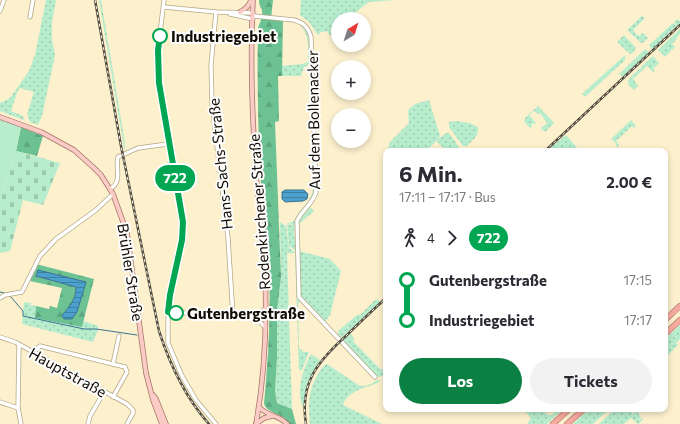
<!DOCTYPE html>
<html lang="de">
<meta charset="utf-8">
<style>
body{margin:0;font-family:Commissioner,sans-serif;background:#f2f2f3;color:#2b2b33;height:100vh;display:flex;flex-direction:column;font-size:15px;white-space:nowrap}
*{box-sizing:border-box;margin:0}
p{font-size:13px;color:#7c7c81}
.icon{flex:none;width:22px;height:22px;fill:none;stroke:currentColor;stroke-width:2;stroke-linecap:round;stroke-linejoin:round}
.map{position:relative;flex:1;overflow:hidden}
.panel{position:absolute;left:383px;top:148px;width:285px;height:264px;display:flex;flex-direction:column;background:#fff;border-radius:8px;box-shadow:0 2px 6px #0003}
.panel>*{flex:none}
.badge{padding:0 8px;border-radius:13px;font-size:14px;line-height:26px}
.needle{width:26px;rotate:38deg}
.fabs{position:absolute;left:331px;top:12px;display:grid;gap:8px}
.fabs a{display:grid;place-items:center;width:40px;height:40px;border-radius:50%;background:#fff;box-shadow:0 2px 6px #0003;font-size:20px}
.map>.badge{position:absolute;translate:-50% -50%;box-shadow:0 0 0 2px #fff}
.legs{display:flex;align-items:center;gap:6px;height:44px;padding:0 16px;font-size:13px}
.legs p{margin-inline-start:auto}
.summary{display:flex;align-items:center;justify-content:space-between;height:68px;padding:0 16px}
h1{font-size:22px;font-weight:700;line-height:30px}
.primary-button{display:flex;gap:8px;margin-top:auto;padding:8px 16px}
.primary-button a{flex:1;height:46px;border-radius:24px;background:#0b8043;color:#fff;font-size:16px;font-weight:700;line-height:46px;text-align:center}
.primary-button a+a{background:#f2f2f3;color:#2b2b33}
ul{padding:0 16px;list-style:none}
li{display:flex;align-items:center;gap:14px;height:40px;font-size:15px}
li i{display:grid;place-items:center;width:6px;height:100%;margin:0 5px;background:currentColor}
li i::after{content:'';width:10px;height:10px;margin:-5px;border:3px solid;border-radius:50%;background:#fff}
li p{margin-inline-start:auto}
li:first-child i{background:linear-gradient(#0000 50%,currentColor 0)}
li:last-child i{background:linear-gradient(currentColor 50%,#0000 0)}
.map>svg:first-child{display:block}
.grass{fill:url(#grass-dots)}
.forest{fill:url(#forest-firs);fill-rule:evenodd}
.cemetery{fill:url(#cemetery-stones)}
.garden{fill:#b7edcd}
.water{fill:url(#water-rules);stroke:#3a7491}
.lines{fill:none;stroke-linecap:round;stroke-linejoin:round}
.stream{stroke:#3a7491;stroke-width:1}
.minor-casing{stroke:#b4a887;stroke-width:5}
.major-casing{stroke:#a67368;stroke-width:5.5}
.highway-casing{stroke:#a67368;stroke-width:6}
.minor{stroke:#fff;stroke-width:3.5}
.major{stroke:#faccc5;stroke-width:4}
.highway{stroke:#f6aa9f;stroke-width:5}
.rail-casing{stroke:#544d3c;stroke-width:2.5}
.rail{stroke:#fdfdfd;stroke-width:1;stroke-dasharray:3;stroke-linecap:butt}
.line-1-casing{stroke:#fff;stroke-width:9}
.line-1{stroke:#00a651;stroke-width:6}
.stop-1-dot{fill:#fff;stroke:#00a651;stroke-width:2}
.labels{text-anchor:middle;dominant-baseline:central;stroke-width:4;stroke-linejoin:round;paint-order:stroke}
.stop-label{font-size:15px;font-weight:bold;fill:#120d03;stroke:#fdfdfd;text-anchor:start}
.street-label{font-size:15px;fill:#120d03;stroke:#fdfdfd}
</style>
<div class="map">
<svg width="680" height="424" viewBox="0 0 680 424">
<defs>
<pattern id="grass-dots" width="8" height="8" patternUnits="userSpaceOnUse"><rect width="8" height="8" fill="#b7edcd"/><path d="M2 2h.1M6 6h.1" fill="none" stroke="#9ccaae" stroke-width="1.8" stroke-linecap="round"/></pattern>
<pattern id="forest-firs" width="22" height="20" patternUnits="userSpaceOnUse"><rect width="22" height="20" fill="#6dc294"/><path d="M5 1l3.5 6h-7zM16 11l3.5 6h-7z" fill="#5da67e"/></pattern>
<pattern id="cemetery-stones" width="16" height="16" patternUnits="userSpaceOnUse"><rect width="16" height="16" fill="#b7edcd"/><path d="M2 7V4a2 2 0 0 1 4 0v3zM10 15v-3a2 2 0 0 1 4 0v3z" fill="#9ccaae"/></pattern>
<pattern id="water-rules" width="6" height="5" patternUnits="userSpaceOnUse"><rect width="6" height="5" fill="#4ba0ce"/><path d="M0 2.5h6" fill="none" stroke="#3d81a5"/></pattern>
</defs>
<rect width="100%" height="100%" fill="#fcf0cd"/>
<g class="grass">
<path d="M46,0H56L52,22V40L55,55L42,116L38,125L30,122L27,114L34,92L20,88L18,90L11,111L23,116L24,120L0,111V103L10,98L29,71L35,55Z"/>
<path d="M99,0H101L125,143V153Z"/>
<path d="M301,0H395L369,2L347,19H338V36H331L327,31L321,32L318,35L309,22L300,15Z"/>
<path d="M642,16L645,18L633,30L636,35L637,34L639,36L643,33L648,38L644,42L641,43L627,30Z"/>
<path d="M677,19L680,21V24L674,28L652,50L649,45L673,23L677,26L674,22Z"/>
<path d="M278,20C312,24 310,34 310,64L304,67L301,76H282V66L302,64L308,62C308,49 311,28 294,23C289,21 282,21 278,20Z"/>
<path d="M680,29V34L676,38L677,39L672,44L675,47L672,50L671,49V51L665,57L658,50Z"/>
<path d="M624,35L636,48L633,53L630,54L618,43V41Z"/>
<path d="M645,49L649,52L623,77L619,74Z"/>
<path d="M625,55V60L585,97L582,94Z"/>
<path d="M653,56L659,63L653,69L655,72H653L647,66L633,79L638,86L634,90L628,84V80L640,68L641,69L642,66Z"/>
<path d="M429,100L440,136L438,139L448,132L455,141L460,150L447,151L438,143V140L426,151H387L390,142L409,123L408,110L415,104Z"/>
<path d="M538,106L554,123L545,132L541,128L547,123L540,113L538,114L534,111L529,115L536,123L535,124L533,123L531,125L532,127L530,128L524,121L526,117Z"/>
<path d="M631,120L636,126L634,128L632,126L616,141L619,145L617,147L615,142L611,139Z"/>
<path d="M456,121L469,123L478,127C479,136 473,140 467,146H463L449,127V122Z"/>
<path d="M311,135H313L314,192C311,202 303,207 298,216C292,226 295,240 296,251L289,246L287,224L292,225V224L285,223C288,223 289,223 292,222C295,221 296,217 298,214C304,206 311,200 313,189Z"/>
<path d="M566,135L580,151H559L556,148L552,151H546Z"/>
<path d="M310,207L314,211L299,224V251L330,259L341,271L330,315L325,322L302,298L300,294L298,226L301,218Z"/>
<path d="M280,222L286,226L289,248L296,253L297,298L300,302L298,304L299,348L304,352H309L302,370H299L295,253H287L292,409L277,403L275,391L277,358V311L281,277Z"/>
<path d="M376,299L381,302L341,338L339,335L338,336V331L357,315H360Z"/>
<path d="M24,302L31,303L30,305L36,306L35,317L82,327L84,321L98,326V330L93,342L22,324Z"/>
<path d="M680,325V339L676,343L678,345L665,358V339Z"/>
<path d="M350,334L352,335L354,339L353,341L380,369H383L386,366V375L379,377L373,374L342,341Z"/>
<path d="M311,354L320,360L308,382L303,407C296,391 303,368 311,354Z"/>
<path d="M327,364L360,386C367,386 371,385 377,380H380L378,383C367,387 347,391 343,405L382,424H310C308,406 308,390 318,374C321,370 322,366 327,364Z"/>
<path d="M523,409H541L548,415H552L558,409H563L547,424H527L531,418Z"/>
<path d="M589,409H609L593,424H573Z"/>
<path d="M615,409H628L633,414L637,410L636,409H642L638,413L641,417L639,419L640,420L642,418L643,420L638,424L631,418L624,424H599Z"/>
</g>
<g class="forest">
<path d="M259,0H273L271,19L283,21L282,76H278L279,121L275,122L281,277L277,311V358L275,391L277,403L292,409L296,424H290C282,412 269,415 264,404C268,360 271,316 269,271C267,237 262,204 260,171C258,123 257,76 258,28C260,22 263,17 262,10C260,6 259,5 259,0Z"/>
<path d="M21,127L43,136L37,156L16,151Z"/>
<path d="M36,264L94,279L82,327L35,318L36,306L49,309L50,306L57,308L62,288L30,281ZM37,276L86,282L64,319L62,315C71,307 76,299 76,287Z"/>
</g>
<path class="cemetery" d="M16,151L60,163L43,205L23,200L10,251L0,253V200Z"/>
<path class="garden" d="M0,120L21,127L16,151L0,200Z"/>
<g class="water">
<path d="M285,190H304L308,194L307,199L303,201L285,202L282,199V192Z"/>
<path d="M38,270L86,282L77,312L72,319H64L62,315C70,307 76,299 76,287L36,276Z"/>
</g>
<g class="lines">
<g class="stream">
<path d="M0,292L8,294"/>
<path d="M10,296L23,311V316L84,329H96L137,335"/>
</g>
<g class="minor-casing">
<g id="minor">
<path d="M164,0L158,50V77L183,231L170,295L168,319V343L182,376L196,400L216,424"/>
<path d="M164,7L216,12L253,13"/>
<path d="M0,11L4,0"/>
<path d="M216,12L211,65L212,104L228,238L233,316"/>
<path d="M230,14L253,19"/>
<path d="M253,16L294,20C304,23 308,27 311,37L316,192C313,204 302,210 297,221L299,297L375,377"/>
<path d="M30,17L33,0"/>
<path d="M110,189C123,181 115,169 118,157L138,148L168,144"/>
<path d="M0,298L5,295L22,292L40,256L56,239L96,210L113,194"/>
<path d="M168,312L252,317L259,321L265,327"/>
<path d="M252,317L260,313L266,308"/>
<path d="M0,337L15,342L127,404L133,410V413L127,424"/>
<path d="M19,345L18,408L21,424"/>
<path d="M33,353L40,346L125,367L127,372L113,397"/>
<path d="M113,364L119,336"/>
<path d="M0,402L18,408"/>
<path d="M88,424L90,416L104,392"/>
</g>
</g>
<g class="major-casing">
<g id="major">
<path d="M253,0C250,57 252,116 256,173C258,206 264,239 265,273C267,323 265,374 256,424"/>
<path d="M240,12C246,9 249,6 251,0"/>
<path d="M0,117L41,132L74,150L93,167L101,175L113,194L127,233L146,373L153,400L162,424"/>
<path d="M153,395L156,399L166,424"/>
<path d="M259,407C267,416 279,415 287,424"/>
<path d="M256,424L264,418L272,416"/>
</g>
</g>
<g class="highway-casing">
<g id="highway">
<path d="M665,320L680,306"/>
<path d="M665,334L680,320"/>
<path d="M553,424L569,409"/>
<path d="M567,424L584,409"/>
</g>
</g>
<use href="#minor" class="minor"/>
<use href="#major" class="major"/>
<use href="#highway" class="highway"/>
<g class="rail-casing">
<g id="rail">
<path d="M95,0L121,146L159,331C170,365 185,397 209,424"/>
<path d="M545,151L680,25"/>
<path d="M306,424C299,382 319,360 348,334C360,322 373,310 386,298"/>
</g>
</g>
<use href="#rail" class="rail"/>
</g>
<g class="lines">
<g class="line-1-casing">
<path id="line-1" d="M160,36L158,50L159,83L183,222L182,240L170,295L168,312L176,313"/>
</g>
<use href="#line-1" class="line-1"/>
</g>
<g class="stop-1-dot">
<circle cx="160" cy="36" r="7"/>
<circle cx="176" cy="313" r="7"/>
</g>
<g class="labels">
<g class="stop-label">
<text x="171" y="36">Industriegebiet</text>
<text x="187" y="313">Gutenbergstraße</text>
</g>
<g class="street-label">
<text transform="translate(313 120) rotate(-91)">Auf dem Bollenacker</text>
<text transform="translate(220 164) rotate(-96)">Hans-Sachs-Straße</text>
<text transform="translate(259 212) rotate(-94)">Rodenkirchener Straße</text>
<text transform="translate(131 272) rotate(81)">Brühler Straße</text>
<text transform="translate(68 372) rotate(29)">Hauptstraße</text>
</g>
</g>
</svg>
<div class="fabs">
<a><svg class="needle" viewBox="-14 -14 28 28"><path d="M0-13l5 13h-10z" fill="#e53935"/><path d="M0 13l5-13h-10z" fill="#7c7c81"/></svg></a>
<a>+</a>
<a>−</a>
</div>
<b class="badge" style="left:175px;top:178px;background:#00a651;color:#fff">722</b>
<section class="panel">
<div class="summary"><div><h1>6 Min.</h1><p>17:11 – 17:17 · Bus</p></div><b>2.00 €</b></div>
<div class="legs"><svg class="icon" aria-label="walk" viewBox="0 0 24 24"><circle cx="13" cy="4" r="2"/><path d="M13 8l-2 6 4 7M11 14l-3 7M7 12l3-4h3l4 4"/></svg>4<svg class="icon" aria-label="forward" viewBox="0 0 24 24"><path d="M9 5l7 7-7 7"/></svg><b class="badge" style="background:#00a651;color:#fff">722</b></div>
<ul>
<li><i style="color:#00a651"></i><b>Gutenbergstraße</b><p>17:15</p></li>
<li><i style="color:#00a651"></i><b>Industriegebiet</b><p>17:17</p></li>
</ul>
<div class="primary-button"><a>Los</a><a>Tickets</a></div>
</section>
</div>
